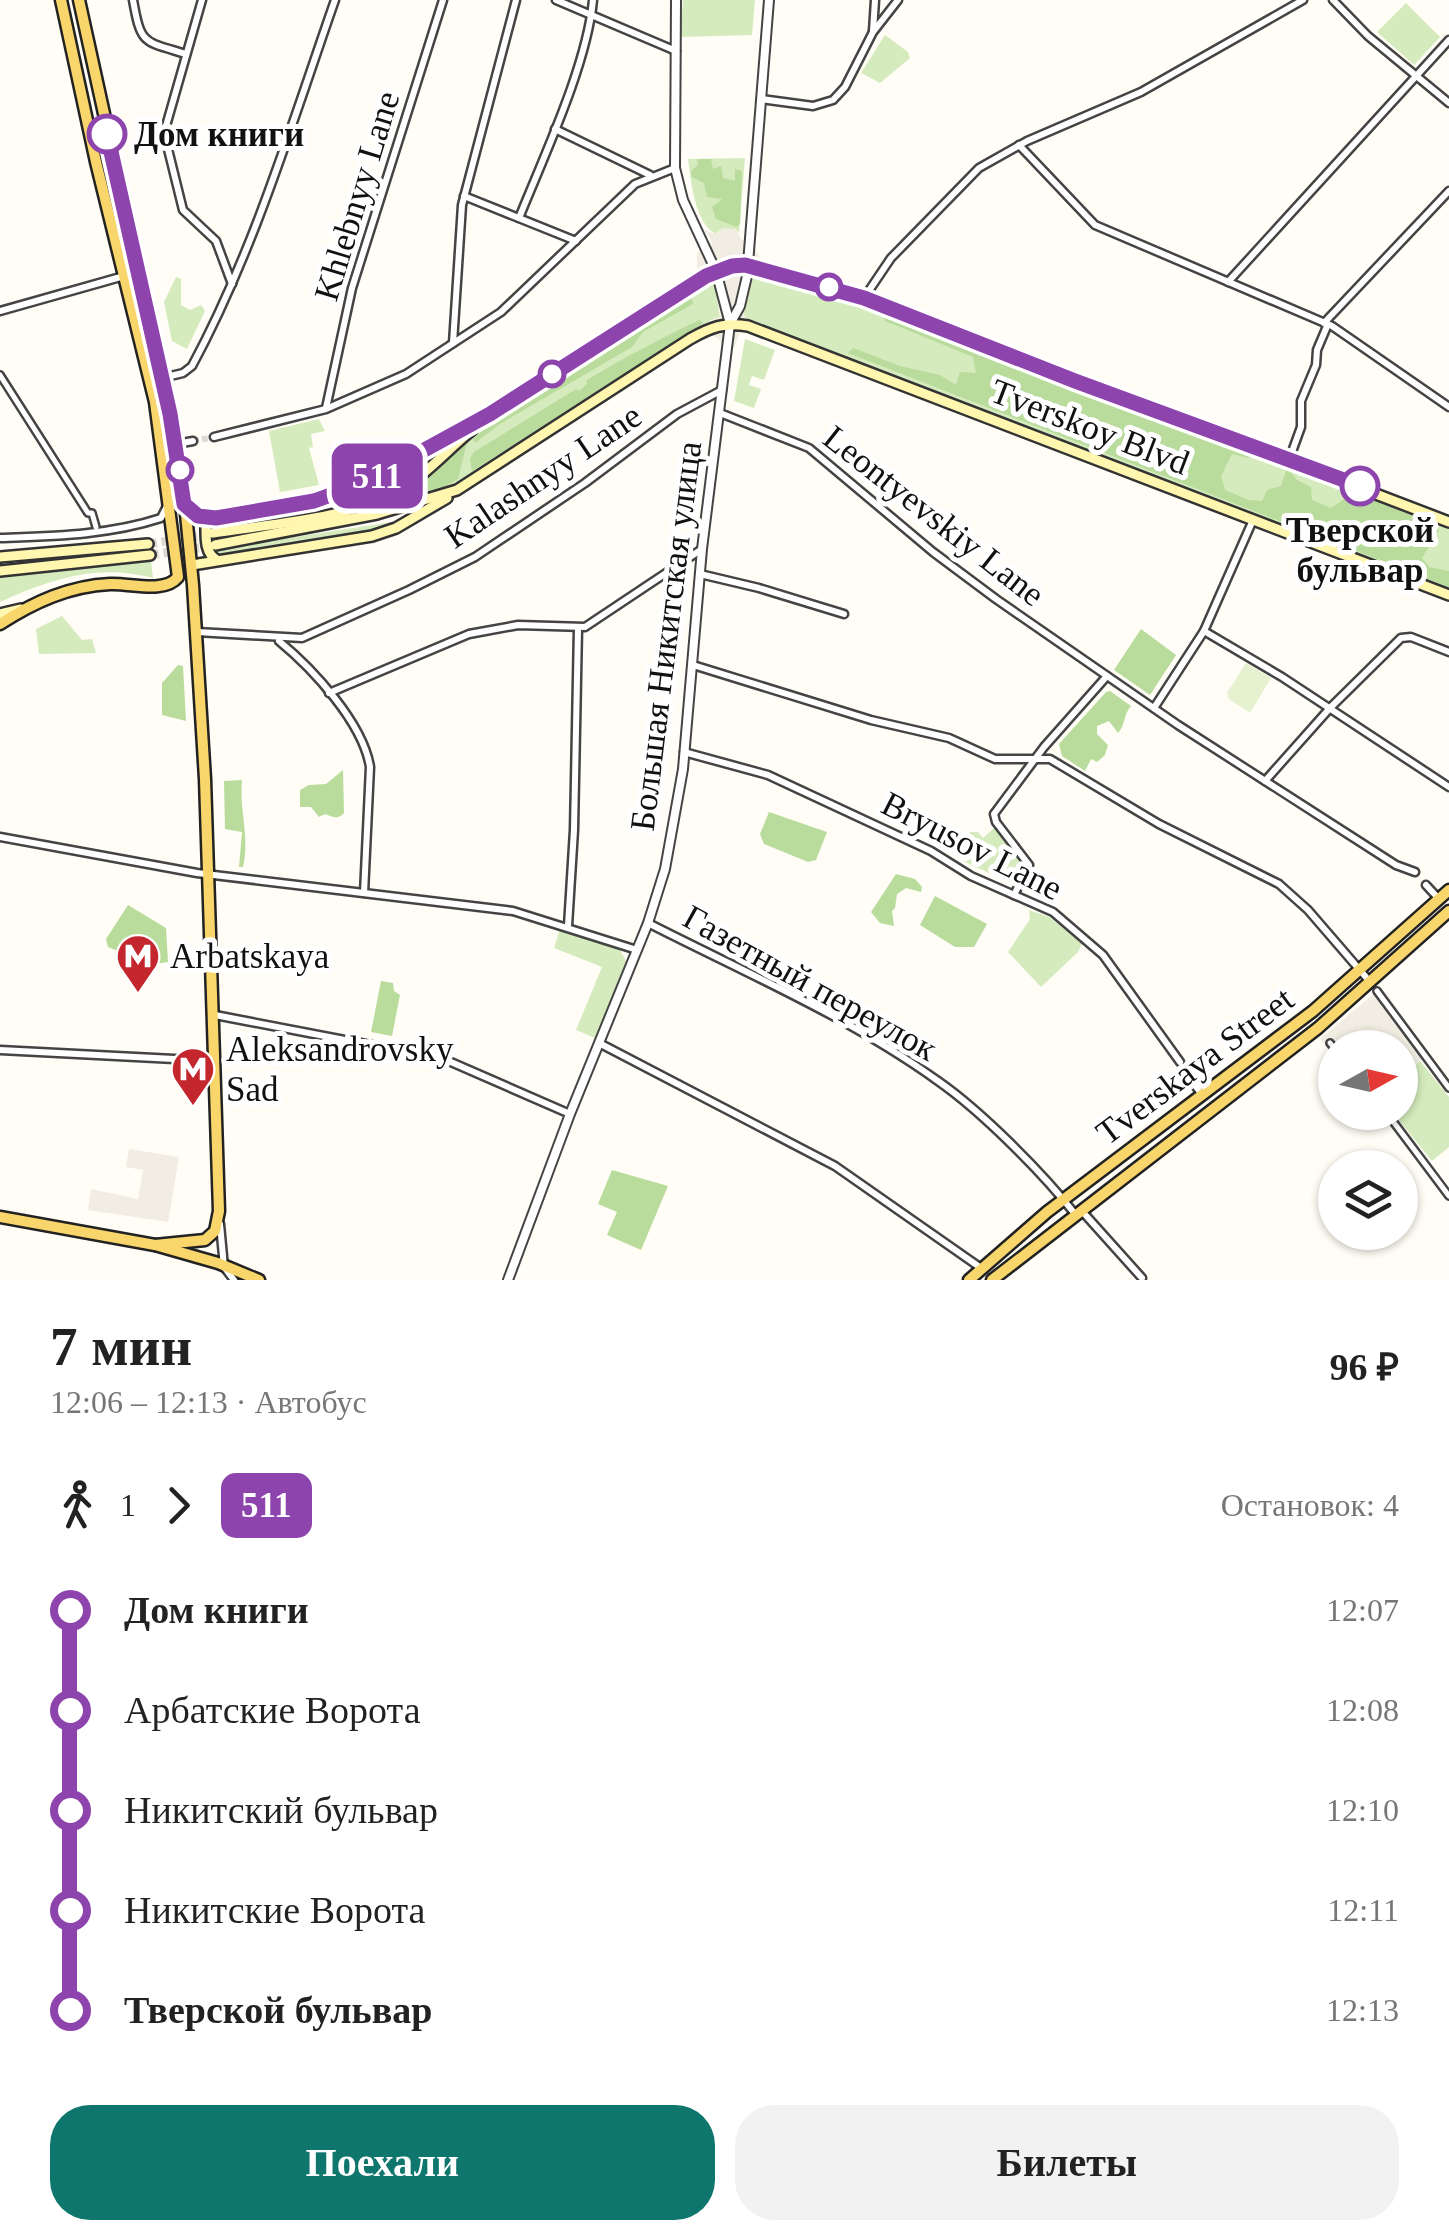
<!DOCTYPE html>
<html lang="ru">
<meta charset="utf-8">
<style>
body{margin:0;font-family:Georgia,serif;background:#f2f2f2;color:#222;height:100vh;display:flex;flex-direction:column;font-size:38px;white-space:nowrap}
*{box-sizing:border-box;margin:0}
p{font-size:32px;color:#767676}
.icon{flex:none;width:55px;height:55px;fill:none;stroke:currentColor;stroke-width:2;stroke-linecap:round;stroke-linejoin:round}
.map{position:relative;height:1280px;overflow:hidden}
.panel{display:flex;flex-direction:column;background:#fff;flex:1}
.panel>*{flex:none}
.badge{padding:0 20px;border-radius:15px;font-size:35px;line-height:65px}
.needle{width:65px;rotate:82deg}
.tools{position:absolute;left:1318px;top:1030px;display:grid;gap:20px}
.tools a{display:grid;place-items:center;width:100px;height:100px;border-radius:50%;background:#fff;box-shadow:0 2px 8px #0004;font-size:50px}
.map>.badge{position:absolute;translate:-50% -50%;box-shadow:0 0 0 5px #fff}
.legs{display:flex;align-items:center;gap:15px;height:110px;padding:0 50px;font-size:32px}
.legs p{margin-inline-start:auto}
.headline{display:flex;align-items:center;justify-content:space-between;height:170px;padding:0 50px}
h1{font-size:55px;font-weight:700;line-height:75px}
.cta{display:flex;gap:20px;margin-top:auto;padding:20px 50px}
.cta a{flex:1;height:115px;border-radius:40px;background:#0f766e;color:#fff;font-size:40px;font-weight:700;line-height:115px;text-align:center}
.cta a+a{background:#f2f2f2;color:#222}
ul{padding:0 50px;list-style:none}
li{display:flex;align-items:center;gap:35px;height:100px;font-size:38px}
li i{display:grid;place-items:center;width:15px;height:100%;margin:0 12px;background:currentColor}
li i::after{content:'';width:25px;height:25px;margin:-12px;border:8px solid;border-radius:50%;background:#fff}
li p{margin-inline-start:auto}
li:first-child i{background:linear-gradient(#0000 50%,currentColor 0)}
li:last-child i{background:linear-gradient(currentColor 50%,#0000 0)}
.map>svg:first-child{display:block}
.green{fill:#d5ebbd}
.forest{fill:#b9dc9c}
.pitch{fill:#e6f2cf}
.plaza{fill:#f1ede2}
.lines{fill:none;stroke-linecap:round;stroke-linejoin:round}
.minor-tunnel{stroke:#dbdad3;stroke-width:6;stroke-dasharray:6 3;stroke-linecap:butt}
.secondary-tunnel{stroke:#dbdad3;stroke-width:9;stroke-dasharray:9 4.5;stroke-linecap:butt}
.pedestrian-casing{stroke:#444;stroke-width:10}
.minor-casing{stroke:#444;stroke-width:11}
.tertiary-casing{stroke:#444;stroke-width:12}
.secondary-casing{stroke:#333;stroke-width:14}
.primary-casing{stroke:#222;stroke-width:15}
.pedestrian{stroke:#fff;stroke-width:5}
.minor{stroke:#fff;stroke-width:6}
.tertiary{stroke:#fff;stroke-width:8}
.secondary{stroke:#fff6b0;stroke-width:9}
.primary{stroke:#f9d66b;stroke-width:10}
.line-1-casing{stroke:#fff;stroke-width:22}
.line-1{stroke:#8e44ad;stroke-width:15}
.stop-1-dot{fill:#fff;stroke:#8e44ad;stroke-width:5}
.labels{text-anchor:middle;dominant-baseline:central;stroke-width:10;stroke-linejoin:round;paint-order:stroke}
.stop-label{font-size:35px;font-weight:bold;fill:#111;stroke:#fff;text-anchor:start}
.street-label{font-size:35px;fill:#111;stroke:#fff}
.poi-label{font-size:35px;fill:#111;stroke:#fff;text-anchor:start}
</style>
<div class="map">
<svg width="1449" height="1280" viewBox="0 0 1449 1280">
<rect width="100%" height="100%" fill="#fffdf5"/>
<g class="green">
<path d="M683,0H755L752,35L680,37Z"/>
<path d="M1406,3L1440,37L1414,65L1377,32Z"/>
<path d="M885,35L908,52L910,58L880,83L861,73Z"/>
<path d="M745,158L739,233L735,229L715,234C694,220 691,181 688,159Z"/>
<path d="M754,274L822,291L909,321L1449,529V588L746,319L742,314L749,280Z"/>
<path d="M176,277L181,279V305L190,310L201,305L205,311L187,349L172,341L164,302Z"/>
<path d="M711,282L715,285L720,318L711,320L448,489L414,501L409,498L410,490L498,416Z"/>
<path d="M745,339L775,350L764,380L752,376L749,385L761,389L754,408L734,401Z"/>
<path d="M319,419L325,431L311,434L313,447L309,448L319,485L280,492L269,431Z"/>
<path d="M378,482L380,485L319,508L213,527L216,549L392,522L366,533L225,555L211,550L208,531L214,523L330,500Z"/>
<path d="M151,561L153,578C99,563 50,579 0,602V576Z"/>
<path d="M62,616L82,640L92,639L96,653L39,654L36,629Z"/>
<path d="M994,828L1021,861L1009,882L965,862L977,856L978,847L973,848L968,854L959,849L970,832H978L983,838Z"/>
<path d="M1029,910L1049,917L1082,943L1078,952L1041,987L1008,952L1030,919Z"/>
<path d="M560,929L620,950L626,961L595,1038L576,1030L602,967L554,948Z"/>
<path d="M1420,1061L1449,1097V1147L1432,1161L1393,1113L1400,1112V1077Z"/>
</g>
<g class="forest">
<path d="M697,159H711L713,169L721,166L723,178L735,181V169L742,171L740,224L736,227L716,219L712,207L722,199L707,197L704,183L692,177L691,171L698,165Z"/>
<path d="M691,295L693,304L643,332L632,347L500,424L475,443L473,439L498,417Z"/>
<path d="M883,315L1255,456L1248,458L1232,454L1221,476L1225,490L1249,500L1262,501L1267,490L1281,486L1286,471L1289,470L1297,480L1311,487L1312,500L1331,508L1353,493L1437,525L1439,530L1422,558L1429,567L1449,571V587L848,353L853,348L859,350L900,366L940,375L956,385L960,372L976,373L973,357L885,321Z"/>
<path d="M700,320L703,323L472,471L470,459L474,452L576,389L579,391L587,384V380C624,358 662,337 700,320Z"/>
<path d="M467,443L458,479L433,493H415V488Z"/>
<path d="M1141,629L1176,655L1150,695L1114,670Z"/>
<path d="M178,665L183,666L186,721L162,715V683Z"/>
<path d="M1110,691L1131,706C1123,715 1126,724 1118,733L1109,721L1097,726V734L1108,745L1105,755L1097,762L1091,759L1085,771L1062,756L1059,744L1106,692Z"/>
<path d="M343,770L344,813C338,820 333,817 325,814L319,817L311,807H300V790L309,785L326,784Z"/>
<path d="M242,780C239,811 250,837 243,867H239L242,832L225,829L224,781Z"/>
<path d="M769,812L827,832L816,860L808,862L764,844L760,834Z"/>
<path d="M896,874L915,879L922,887L921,892L906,888L897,894L895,908L892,911L894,926L880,923L871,912Z"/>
<path d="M935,896L987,924L974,947H955L920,925Z"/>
<path d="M128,905L166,928L168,962L147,965L139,947L125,954L108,947L106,939Z"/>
<path d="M381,981L393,983L394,991L400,995L392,1036L371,1032Z"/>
<path d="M612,1170L668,1186L641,1250L607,1235L617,1212L598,1204Z"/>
</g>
<path class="pitch" d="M1246,663L1271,678L1250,713L1229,699L1227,693Z"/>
<g class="plaza">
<path d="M723,228L735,229L741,239L755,248L760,258L756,259L754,274L749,280L743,311L746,319L734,347L722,348L720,340L713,336V319L721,316L715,285L706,282L697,268V253L713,244L704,229L714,234Z"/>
<path d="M1381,988L1429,1053L1400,1077V1048H1335V1057L1320,1039Z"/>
<path d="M129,1149L179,1157L168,1222L88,1210L91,1189L138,1199L143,1170L126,1167Z"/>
</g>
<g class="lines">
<path class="minor-tunnel" d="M193,441L214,437"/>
<g class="secondary-tunnel">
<path d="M148,544L211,534"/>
<path d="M150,555L212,546"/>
</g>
<g class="pedestrian-casing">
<g id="pedestrian">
<path d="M0,375L88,513H92L96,527"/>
<path d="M1377,991L1449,1088"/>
<path d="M1330,1043L1335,1049"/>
<path d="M1386,1112L1449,1196"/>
</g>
</g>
<g class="minor-casing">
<g id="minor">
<path d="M133,0C141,45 143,41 186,54"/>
<path d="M202,0L164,133L183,210L216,241L232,284"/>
<path d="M556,0L676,51"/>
<path d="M1333,0L1368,36L1449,103"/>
<path d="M873,31L875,0"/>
<path d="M761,99L813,106L833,100L845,87L873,32L898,0"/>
<path d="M555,129L650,175"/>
<path d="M1019,145L1095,225L1332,326L1449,407"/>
<path d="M464,196L576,241"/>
<path d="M519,218C544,156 587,65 593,0"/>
<path d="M1228,282L1449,40"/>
<path d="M864,298L891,258L979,168L1027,141L1141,92L1303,0"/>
<path d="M0,311L124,276"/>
<path d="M1324,323L1449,191"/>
<path d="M453,343L462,205L516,0"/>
<path d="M162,378L183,373L192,366C254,251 292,123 335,0"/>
<path d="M326,408L352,288L443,0"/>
<path d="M720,413L809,448L933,552L996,599L1178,725L1396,865L1415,872"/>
<path d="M214,437L326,409L406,374L501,312L635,184L675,168"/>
<path d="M176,444L193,441"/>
<path d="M1289,460L1301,427V401L1316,365L1317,350L1328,324"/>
<path d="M0,538C55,536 109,535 161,518L167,506"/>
<path d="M700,574L759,588L844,614"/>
<path d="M1204,631L1282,677L1449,787"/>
<path d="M197,632L302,638L409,590L475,557L585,483L677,414L722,390"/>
<path d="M279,641C313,669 363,723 370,767L364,893"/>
<path d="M693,665L871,720L949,738L995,759H1050L1159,824L1279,884L1308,910L1371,983"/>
<path d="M329,693L469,634L518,625L585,627L702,549"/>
<path d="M1154,708L1204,631L1253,520"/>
<path d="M684,752L768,775L931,851L971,876L1053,912L1103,955L1180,1062"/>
<path d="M1265,781L1330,708L1401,638L1411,637L1449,652"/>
<path d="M0,837L197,873L513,911L637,950"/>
<path d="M1426,885L1439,899"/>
<path d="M1014,895L1029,865L996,822L994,814L1044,747L1107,676"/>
<path d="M648,923C746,973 849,1017 938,1081C981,1111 1042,1172 1075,1214"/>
<path d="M568,926L574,830L578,628"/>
<path d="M215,1015L444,1059L570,1114"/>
<path d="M599,1043L835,1166L981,1268"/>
<path d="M0,1050L213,1061"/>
<path d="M1183,1068L1202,1095"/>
<path d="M1081,1210L1142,1278"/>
<path d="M220,1224L224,1267L234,1280"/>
</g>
</g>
<g class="tertiary-casing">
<g id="tertiary">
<path d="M730,324L740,306L747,276L769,0"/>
<path d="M508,1280L570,1114L648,923L665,869L683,769L702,549L730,324L716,271L683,200L675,168L676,0"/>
</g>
</g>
<g class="secondary-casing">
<g id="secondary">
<path d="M372,481L382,479L387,483L388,491L381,497"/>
<path d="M185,504L198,516L216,518L314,501L364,483L490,414L701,279L721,269L745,265L864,298L1449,522"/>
<path d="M214,519L206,526C206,538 205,554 217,560"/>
<path d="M213,533C271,524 352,519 402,489C428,473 449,448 473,429"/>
<path d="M215,545L377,514L457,490L690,339C711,327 724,322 748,326L1449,595"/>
<path d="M0,557L148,544"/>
<path d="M192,565L372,536L396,528L447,498"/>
<path d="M0,571L150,555"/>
<path d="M0,614L21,609"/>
</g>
</g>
<g class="primary-casing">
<g id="primary">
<path d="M79,0L170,414L185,504L193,585L205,779L219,1211L215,1231L205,1240L155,1245"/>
<path d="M0,624C34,602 69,586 110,584C131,583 164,594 178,577L155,402L96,162L61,0"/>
<path d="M0,1217L155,1245L218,1263L259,1280"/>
<path d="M969,1280L1047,1212L1313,1011L1449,890"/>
<path d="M992,1280L1318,1028L1449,911"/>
</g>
</g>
<use href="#pedestrian" class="pedestrian"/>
<use href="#minor" class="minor"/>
<use href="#tertiary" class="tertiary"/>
<use href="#secondary" class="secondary"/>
<use href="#primary" class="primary"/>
</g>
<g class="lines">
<g class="line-1-casing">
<path id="line-1" d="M107,134L170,414L184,504L198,516L216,518L314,501L364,483L490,414L706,276L732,266L745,265L864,298L1075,381L1360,486"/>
</g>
<use href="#line-1" class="line-1"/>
</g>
<defs>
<g id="metro-pin" transform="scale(2.25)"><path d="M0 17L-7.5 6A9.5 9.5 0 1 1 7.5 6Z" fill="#c4262e" stroke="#fff"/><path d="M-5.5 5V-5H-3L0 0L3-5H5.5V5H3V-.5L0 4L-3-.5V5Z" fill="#fff"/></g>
</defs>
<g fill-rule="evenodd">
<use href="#metro-pin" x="138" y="956"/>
<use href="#metro-pin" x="193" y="1069"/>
</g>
<g class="stop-1-dot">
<circle cx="107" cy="134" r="18"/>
<circle cx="829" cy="287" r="12"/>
<circle cx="552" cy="374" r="12"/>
<circle cx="180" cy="470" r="12"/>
<circle cx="1360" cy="486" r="18"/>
</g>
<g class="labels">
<g class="stop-label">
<text x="134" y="134">Дом книги</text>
<text x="1360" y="530" text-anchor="middle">Тверской<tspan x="1360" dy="40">бульвар</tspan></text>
</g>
<g class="street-label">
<text transform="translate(357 196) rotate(-73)">Khlebnyy Lane</text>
<text transform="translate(1090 427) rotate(21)">Tverskoy Blvd</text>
<text transform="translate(543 476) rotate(-34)">Kalashnyy Lane</text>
<text transform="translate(934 516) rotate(38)">Leontyevskiy Lane</text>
<text transform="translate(666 636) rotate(-83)">Большая Никитская улица</text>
<text transform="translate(972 846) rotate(27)">Bryusov Lane</text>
<text transform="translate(810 983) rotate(29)">Газетный переулок</text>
<text transform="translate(1195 1066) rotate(-37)">Tverskaya Street</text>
</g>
<g class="poi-label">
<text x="170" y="956">Arbatskaya</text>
<text x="226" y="1049">Aleksandrovsky<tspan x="226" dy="40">Sad</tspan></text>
</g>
</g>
</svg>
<div class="tools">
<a><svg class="needle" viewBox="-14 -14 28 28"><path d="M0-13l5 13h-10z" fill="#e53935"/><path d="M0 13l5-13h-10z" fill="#767676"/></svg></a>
<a><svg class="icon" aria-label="layers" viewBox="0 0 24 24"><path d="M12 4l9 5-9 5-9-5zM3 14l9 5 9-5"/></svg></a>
</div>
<b class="badge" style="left:377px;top:476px;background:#8e44ad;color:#fff">511</b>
</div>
<section class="panel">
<div class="headline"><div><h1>7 мин</h1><p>12:06 – 12:13 · Автобус</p></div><b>96 ₽</b></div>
<div class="legs"><svg class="icon" aria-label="walk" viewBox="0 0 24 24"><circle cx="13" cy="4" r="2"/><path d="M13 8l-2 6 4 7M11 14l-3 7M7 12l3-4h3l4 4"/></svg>1<svg class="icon" aria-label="forward" viewBox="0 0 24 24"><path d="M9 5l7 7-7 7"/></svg><b class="badge" style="background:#8e44ad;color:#fff">511</b><p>Остановок: 4</p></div>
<ul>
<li><i style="color:#8e44ad"></i><b>Дом книги</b><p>12:07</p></li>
<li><i style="color:#8e44ad"></i><span>Арбатские Ворота</span><p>12:08</p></li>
<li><i style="color:#8e44ad"></i><span>Никитский бульвар</span><p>12:10</p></li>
<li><i style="color:#8e44ad"></i><span>Никитские Ворота</span><p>12:11</p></li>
<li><i style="color:#8e44ad"></i><b>Тверской бульвар</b><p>12:13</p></li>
</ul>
<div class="cta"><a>Поехали</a><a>Билеты</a></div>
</section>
